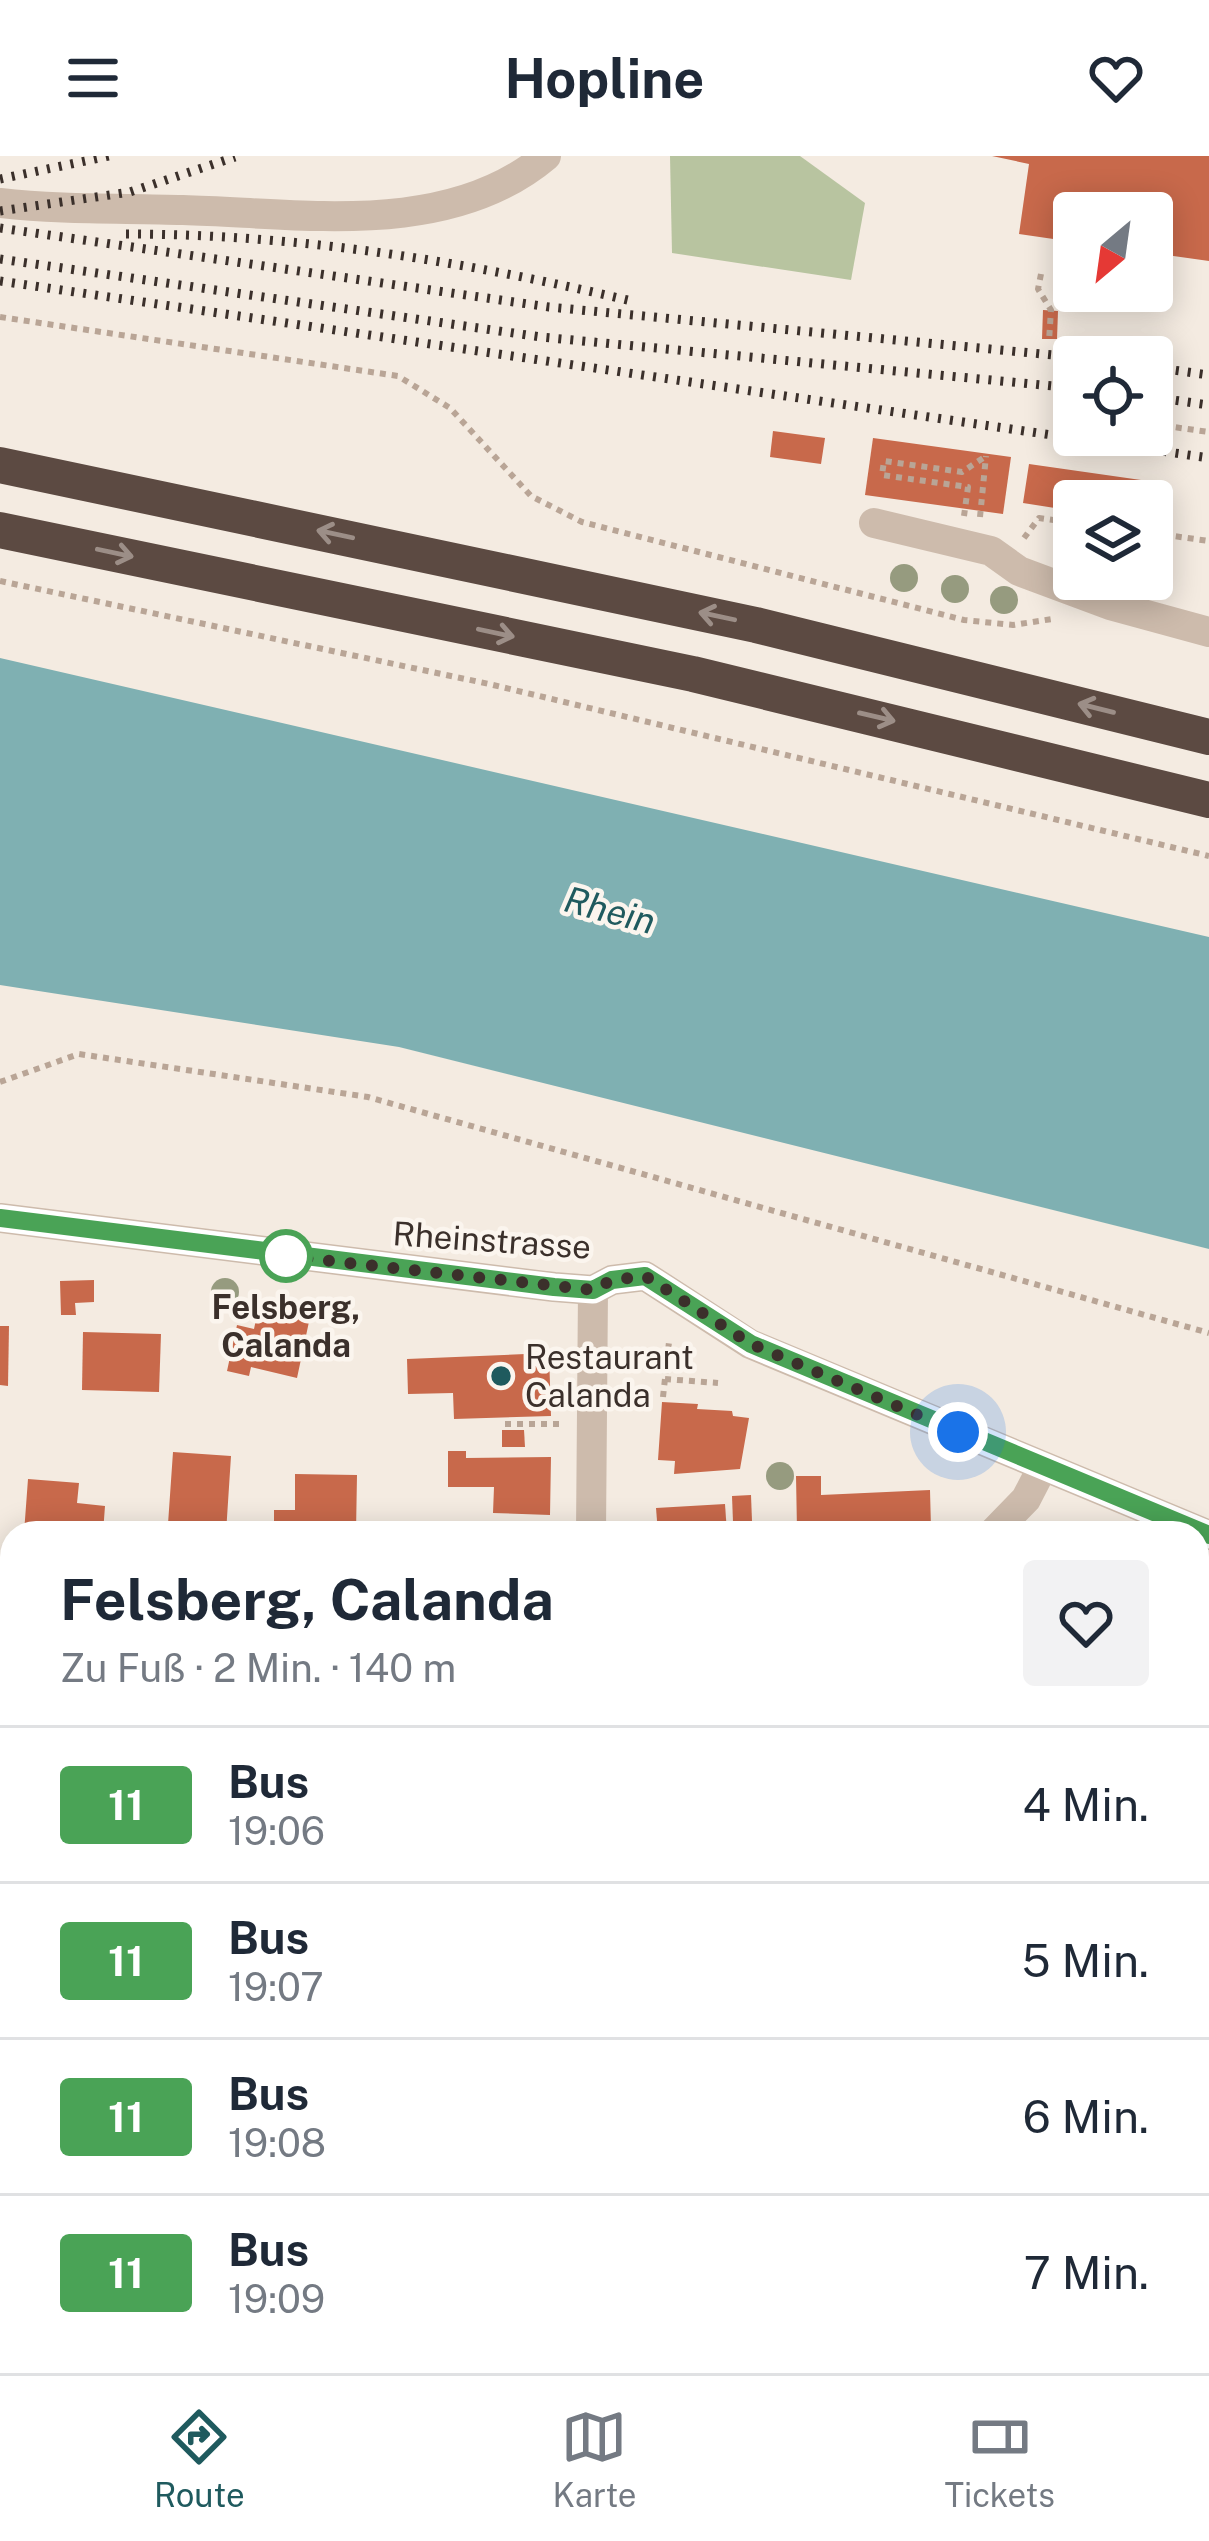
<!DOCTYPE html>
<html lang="de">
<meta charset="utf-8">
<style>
body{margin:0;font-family:"Public Sans",sans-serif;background:#f2f2f3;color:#1f2937;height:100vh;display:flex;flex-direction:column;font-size:45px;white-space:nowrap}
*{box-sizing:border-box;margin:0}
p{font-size:39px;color:#747a83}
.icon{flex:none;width:66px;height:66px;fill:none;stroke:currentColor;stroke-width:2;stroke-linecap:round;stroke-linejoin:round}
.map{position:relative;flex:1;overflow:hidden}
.panel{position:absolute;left:0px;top:1365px;width:1209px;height:852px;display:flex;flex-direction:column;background:#fff;border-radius:36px 36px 0 0;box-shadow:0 6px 30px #0003}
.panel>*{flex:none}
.badge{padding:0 24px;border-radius:9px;font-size:42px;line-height:78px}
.needle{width:78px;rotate:209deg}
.controls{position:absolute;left:1053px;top:36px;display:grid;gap:24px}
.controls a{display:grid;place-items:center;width:120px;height:120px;border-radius:12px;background:#fff;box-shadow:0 6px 30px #0003;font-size:60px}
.you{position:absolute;width:60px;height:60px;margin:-30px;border:9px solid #fff;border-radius:50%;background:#1a73e8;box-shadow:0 0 0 18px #1a73e833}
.map>.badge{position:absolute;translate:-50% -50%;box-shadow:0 0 0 6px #fff}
.round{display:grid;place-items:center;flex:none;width:126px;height:126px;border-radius:12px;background:#f2f2f3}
.overview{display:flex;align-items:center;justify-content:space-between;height:204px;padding:0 60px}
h1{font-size:57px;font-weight:700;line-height:90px}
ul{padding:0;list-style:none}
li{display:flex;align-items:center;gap:36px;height:156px;padding:0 60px;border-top:3px solid #e0e1e3}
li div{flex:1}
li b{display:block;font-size:45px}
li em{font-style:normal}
li .badge{min-width:132px;font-weight:700;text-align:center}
header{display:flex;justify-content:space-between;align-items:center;height:156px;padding:0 60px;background:#fff;font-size:54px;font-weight:700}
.tab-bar{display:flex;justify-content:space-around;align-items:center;height:168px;border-top:3px solid #e0e1e3;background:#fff;font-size:33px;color:#747a83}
.tab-bar a{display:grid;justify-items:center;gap:6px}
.tab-bar .selected{color:#1f5a5e}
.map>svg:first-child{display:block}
.green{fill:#b8c4a0}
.water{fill:#7fb0b2}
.building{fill:#c8694b}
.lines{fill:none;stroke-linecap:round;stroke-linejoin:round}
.path{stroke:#b9a596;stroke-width:6;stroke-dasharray:6 6;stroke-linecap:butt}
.minor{stroke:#cdbbac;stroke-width:30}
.highway{stroke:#5c4a42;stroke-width:36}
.rail{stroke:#3b302b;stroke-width:9;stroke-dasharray:3 9;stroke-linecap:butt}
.tree{fill:#969b7f}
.oneway{stroke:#9c8e87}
.line-casing{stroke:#fff;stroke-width:27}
.line{stroke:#4aa356;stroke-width:18}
.walk{stroke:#3b302b;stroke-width:12;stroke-dasharray:0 21.6}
.stop-dot{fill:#fff;stroke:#4aa356;stroke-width:6}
.poi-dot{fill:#1f5a5e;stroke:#fbf5ee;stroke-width:4.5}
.labels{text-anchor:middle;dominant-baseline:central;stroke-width:9;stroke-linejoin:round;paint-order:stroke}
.street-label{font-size:33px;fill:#3b302b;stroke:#fbf5ee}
.stop-label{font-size:33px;font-weight:bold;fill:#3b302b;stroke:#fbf5ee}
.poi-label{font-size:33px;fill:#3b302b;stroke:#fbf5ee;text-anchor:start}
.water-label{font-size:36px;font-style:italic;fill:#1f5a5e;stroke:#fbf5ee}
</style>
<header><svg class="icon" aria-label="menu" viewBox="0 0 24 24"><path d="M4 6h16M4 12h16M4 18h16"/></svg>Hopline<svg class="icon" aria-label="heart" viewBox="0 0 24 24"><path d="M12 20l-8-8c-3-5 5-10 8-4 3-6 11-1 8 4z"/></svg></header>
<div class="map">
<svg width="1209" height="2217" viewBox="0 0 1209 2217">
<rect width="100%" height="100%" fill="#f4ebe1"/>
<path class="green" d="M670,0H800L865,47L851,124L672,97Z"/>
<path class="water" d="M0,502L1209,781V1093L399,891L0,829Z"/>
<g class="building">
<path d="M992,0H1209V105L1152,97V57H1074V86L1019,78L1029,8Z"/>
<path d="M1043,154L1058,155L1057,183H1042Z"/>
<path d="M773,275L825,282L821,308L770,301Z"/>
<path d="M873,282L1011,301L1003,358L865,339Z"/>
<path d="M1029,308L1162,327L1156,367L1152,345H1074V355L1023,347Z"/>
<path d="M94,1124V1146L75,1147L76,1159H61L60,1125Z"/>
<path d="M259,1149L310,1161L297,1222L251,1211L249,1220L227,1215L237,1169L254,1173Z"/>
<path d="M0,1170H9L8,1230L0,1229Z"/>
<path d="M83,1176L161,1178L159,1236L82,1234Z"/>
<path d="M549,1197L551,1260L454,1263L453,1237L408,1238L407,1203Z"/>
<path d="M662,1246L698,1248L697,1253L732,1255L733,1260L749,1262L740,1313L674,1318L675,1305L658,1304Z"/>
<path d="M502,1274H524L525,1291H502Z"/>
<path d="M448,1295H466V1302L551,1301L550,1359L493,1357L494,1331H448Z"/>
<path d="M173,1296L231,1300L226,1377H149L150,1366L168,1368Z"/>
<path d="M295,1318L357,1319L356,1377H274V1354H295Z"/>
<path d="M796,1320H821V1339L930,1334L931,1372L898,1373V1377L797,1374Z"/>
<path d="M28,1323L79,1327L77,1347L105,1350L103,1377H24Z"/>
<path d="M751,1339L752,1365L733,1366L732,1340Z"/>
<path d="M725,1348L727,1377H658L656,1352Z"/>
<path d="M1202,1657H1209V1705H1202V1694H1197Z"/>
<path d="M1197,1805H1209L1207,1847H1197Z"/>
<path d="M1197,2136H1209V2217H1126L1125,2205H1197Z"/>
<path d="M0,2165H12V2205H33V2217H0Z"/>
<path d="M54,2205H105L106,2217H54Z"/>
<path d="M132,2205H181V2217H133Z"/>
<rect x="205" y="2205" width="91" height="12"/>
<path d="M321,2205H412V2215L322,2217Z"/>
<path d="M437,2205H528L529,2217H437Z"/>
<path d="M550,2205H604L602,2217H550Z"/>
<path d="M629,2205H679L689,2209L690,2217H629Z"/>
<path d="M703,2205H748V2217H721L720,2210H703Z"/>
<path d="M754,2205H793V2217H755Z"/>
<rect x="820" y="2205" width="69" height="12"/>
<path d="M1099,2205V2217H981L980,2208Z"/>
</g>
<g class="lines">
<g class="path">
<path d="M1041,118L1038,133L1051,154L1049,185"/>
<path d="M0,161L398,220L450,252L531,340L582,366L964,464L1013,469L1052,463"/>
<path d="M1152,268L1209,276"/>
<path d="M964,360L968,331L882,319L884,305L962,316L986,300"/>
<path d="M980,361L986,300"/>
<path d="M1152,377L1209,385"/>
<path d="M1024,382L1039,362L1074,367"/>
<path d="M0,425L489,528L1209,700"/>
<path d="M0,926L79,898L368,941L1209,1177"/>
<path d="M665,1223L718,1227"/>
<path d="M663,1241L669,1186"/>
<path d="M505,1268H562"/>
</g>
<g class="minor">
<path d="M0,47C60,54 123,52 183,54C300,57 448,83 546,0"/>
<path d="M874,367L991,395L1019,415L1110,449L1209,476"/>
<path d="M0,1062L554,1131L593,1134L612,1124L645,1120L750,1188L1209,1379"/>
<path d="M591,1377L593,1134"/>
<path d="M993,1377L1026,1343L1042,1312"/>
<path d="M0,1445H12"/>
<path d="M1197,1575L1209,1577"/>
<path d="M0,1802H12"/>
<path d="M1197,2117H1209"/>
<path d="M0,2143L12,2142"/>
<path d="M114,2205L115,2217"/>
<path d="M613,2205V2217"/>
<path d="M1109,2205V2217"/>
</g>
<g class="highway">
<path d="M0,309L756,469L1209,581"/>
<path d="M0,374L693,518L1209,644"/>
</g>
<g class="rail">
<path d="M0,23L109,0"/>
<path d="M0,55L130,36L235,1"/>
<path d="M0,72L549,151L1074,201"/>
<path d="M126,78C299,78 468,106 636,146"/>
<path d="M0,103L541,181L1074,232"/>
<path d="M0,125L1209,302"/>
<path d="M1152,211L1209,219"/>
<path d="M1152,241L1209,249"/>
</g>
</g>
<g class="tree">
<circle cx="904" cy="422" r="14"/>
<circle cx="955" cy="433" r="14"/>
<circle cx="1004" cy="444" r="14"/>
<circle cx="225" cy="1136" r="14"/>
<circle cx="780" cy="1320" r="14"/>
</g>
<defs><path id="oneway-shaft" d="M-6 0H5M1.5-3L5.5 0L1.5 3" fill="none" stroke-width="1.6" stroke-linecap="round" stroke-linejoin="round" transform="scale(3)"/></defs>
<g class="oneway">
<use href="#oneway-shaft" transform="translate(335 378) rotate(-168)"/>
<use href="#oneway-shaft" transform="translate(115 397) rotate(12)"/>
<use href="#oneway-shaft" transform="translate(717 460) rotate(-168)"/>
<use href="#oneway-shaft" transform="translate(496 477) rotate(12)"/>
<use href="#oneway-shaft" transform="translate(1096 552) rotate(-166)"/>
<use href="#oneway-shaft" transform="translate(877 561) rotate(13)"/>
</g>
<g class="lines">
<g class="line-casing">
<path id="line" d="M0,1062L554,1131L593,1134L612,1124L645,1120L751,1188L1209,1379"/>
</g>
<use href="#line" class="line"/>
<path class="walk" d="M286,1100L593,1134L612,1124L645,1120L751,1188L958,1276"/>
</g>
<circle class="stop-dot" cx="286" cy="1100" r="24"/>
<circle class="poi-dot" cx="501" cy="1220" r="12"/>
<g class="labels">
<g class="street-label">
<text transform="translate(492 1084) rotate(4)">Rheinstrasse</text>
</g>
<g class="stop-label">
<text x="286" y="1151">Felsberg,<tspan x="286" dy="38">Calanda</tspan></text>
</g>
<g class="poi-label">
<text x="525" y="1201">Restaurant<tspan x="525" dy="38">Calanda</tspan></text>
</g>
<g class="water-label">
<text transform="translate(610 754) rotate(15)">Rhein</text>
</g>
</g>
</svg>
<div class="controls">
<a><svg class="needle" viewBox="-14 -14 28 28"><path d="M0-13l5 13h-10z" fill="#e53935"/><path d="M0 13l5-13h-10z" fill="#747a83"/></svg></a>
<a><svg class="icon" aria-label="locate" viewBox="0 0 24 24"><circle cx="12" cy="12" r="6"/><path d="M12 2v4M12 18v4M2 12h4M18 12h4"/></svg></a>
<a><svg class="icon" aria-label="layers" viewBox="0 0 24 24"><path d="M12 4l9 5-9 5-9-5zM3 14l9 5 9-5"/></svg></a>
</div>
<div class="you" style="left:958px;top:1276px"></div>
<section class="panel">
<div class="overview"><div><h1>Felsberg, Calanda</h1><p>Zu Fuß · 2 Min. · 140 m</p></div><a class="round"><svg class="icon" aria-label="heart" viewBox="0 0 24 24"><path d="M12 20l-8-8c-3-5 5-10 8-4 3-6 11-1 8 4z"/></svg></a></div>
<ul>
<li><span class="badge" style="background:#4aa356;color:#fff">11</span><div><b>Bus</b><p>19:06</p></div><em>4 Min.</em></li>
<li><span class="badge" style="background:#4aa356;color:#fff">11</span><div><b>Bus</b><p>19:07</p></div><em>5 Min.</em></li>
<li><span class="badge" style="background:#4aa356;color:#fff">11</span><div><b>Bus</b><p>19:08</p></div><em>6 Min.</em></li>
<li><span class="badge" style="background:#4aa356;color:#fff">11</span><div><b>Bus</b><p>19:09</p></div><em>7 Min.</em></li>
</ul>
</section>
</div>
<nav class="tab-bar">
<a class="selected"><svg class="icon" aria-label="directions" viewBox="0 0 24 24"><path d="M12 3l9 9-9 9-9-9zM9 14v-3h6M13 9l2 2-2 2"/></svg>Route</a>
<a><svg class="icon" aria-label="map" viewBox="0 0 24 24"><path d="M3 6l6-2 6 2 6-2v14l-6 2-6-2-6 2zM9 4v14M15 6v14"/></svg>Karte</a>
<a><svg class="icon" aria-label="tickets" viewBox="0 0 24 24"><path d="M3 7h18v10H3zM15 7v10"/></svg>Tickets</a>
</nav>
